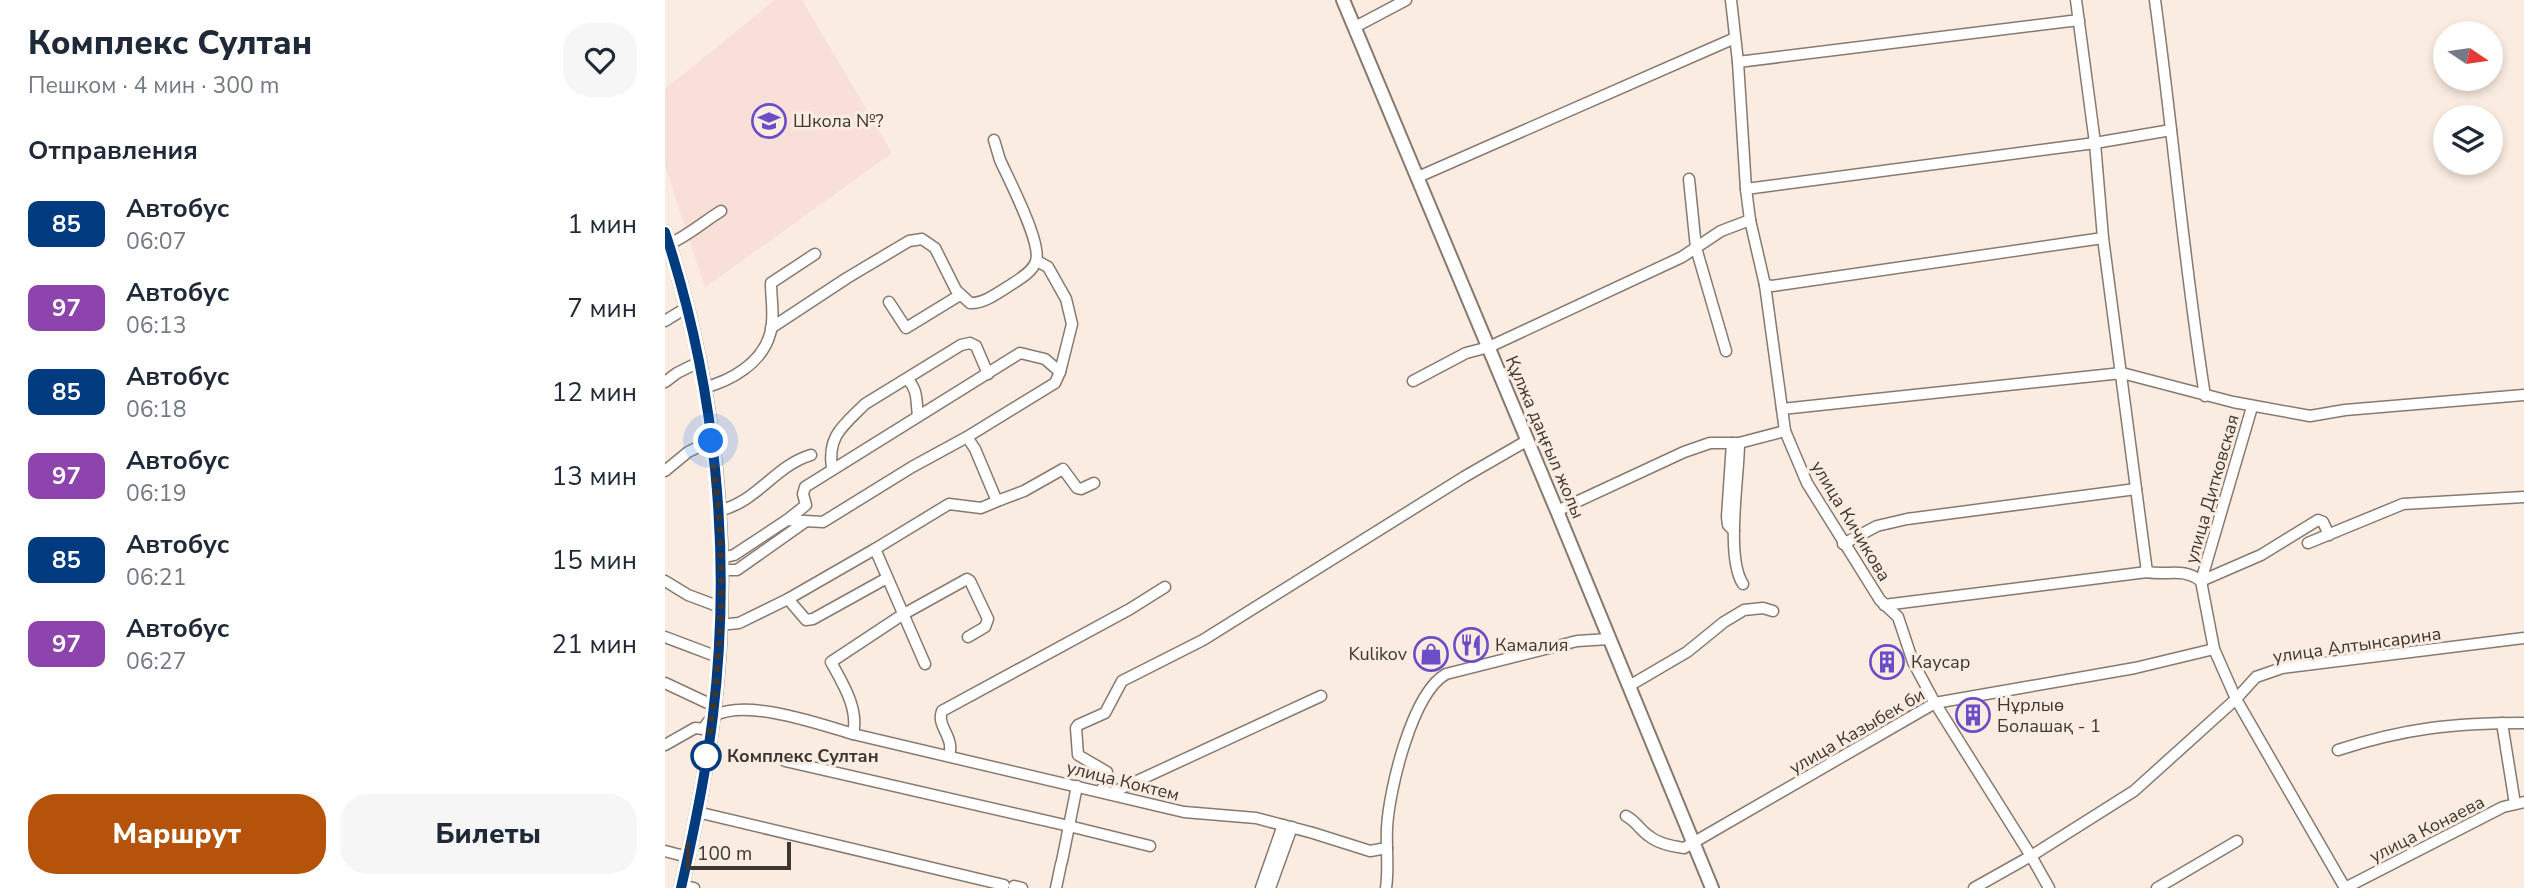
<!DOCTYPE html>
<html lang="ru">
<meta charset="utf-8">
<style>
body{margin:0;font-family:"Nunito Sans",sans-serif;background:#f6f6f7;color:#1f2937;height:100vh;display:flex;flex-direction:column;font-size:26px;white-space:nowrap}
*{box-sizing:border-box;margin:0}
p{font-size:23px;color:#747a83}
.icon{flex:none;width:38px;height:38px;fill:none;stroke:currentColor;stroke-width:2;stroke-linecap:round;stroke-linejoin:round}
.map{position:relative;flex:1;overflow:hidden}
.side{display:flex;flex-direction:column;background:#fff;width:665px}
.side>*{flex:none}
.badge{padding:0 14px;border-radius:10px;font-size:24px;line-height:46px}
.needle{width:46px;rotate:103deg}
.tools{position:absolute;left:1768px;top:21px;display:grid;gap:14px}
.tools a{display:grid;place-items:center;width:70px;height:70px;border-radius:50%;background:#fff;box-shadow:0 4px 10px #0003;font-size:35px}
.scale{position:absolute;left:21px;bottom:18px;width:105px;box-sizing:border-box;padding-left:7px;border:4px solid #3d3733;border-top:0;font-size:19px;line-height:24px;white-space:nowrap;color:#3d3733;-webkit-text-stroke:5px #faece1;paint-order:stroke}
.you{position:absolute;width:35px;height:35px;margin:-18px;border:5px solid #fff;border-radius:50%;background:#1a73e8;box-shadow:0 0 0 10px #1a73e833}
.map>.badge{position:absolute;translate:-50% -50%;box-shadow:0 0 0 4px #fff}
h2{padding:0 28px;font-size:26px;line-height:63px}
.round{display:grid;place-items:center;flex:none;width:74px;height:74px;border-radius:28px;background:#f6f6f7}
.head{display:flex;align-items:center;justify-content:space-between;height:119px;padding:0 28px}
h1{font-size:33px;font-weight:800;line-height:52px}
.primary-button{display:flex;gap:14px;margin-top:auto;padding:14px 28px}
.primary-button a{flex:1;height:80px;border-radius:28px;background:#b45309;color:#fff;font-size:28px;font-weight:800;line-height:80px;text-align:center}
.primary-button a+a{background:#f6f6f7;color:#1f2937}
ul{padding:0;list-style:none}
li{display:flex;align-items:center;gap:21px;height:84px;padding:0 28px}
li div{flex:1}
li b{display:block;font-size:26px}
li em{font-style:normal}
li .badge{min-width:77px;font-weight:700;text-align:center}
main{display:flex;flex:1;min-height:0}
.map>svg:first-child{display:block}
.education{fill:#f8dfd7}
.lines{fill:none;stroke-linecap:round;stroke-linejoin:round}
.minor-casing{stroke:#867a70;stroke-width:13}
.major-casing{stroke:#867a70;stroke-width:16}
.minor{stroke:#fff;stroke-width:10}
.major{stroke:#fff;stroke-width:12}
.line-casing{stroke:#fff;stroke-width:16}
.line{stroke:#003b80;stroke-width:10}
.walk{stroke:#3d3733;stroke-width:7;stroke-dasharray:0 12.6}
.stop-dot{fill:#fff;stroke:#003b80;stroke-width:3.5}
.labels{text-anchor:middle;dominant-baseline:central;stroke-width:6;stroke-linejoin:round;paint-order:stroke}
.poi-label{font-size:18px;fill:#3d3733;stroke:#faece1;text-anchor:start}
.street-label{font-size:18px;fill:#3d3733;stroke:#faece1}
.stop-label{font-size:18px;font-weight:bold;fill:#3d3733;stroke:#faece1;text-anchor:start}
</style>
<main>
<section class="side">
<div class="head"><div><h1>Комплекс Султан</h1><p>Пешком · 4 мин · 300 m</p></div><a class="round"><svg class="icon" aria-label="heart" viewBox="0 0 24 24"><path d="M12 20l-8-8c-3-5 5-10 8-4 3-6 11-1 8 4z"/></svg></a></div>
<h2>Отправления</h2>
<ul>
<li><span class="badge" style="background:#003b80;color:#fff">85</span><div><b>Автобус</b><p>06:07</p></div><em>1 мин</em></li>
<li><span class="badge" style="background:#8e44ad;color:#fff">97</span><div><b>Автобус</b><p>06:13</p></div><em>7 мин</em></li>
<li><span class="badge" style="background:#003b80;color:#fff">85</span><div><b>Автобус</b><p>06:18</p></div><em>12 мин</em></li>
<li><span class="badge" style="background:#8e44ad;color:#fff">97</span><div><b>Автобус</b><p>06:19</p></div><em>13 мин</em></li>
<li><span class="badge" style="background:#003b80;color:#fff">85</span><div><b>Автобус</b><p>06:21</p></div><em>15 мин</em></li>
<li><span class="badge" style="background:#8e44ad;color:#fff">97</span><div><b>Автобус</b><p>06:27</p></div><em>21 мин</em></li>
</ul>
<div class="primary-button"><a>Маршрут</a><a>Билеты</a></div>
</section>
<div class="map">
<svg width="1859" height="888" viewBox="0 0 1859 888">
<rect width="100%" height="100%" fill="#faece1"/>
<path class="education" d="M110,0H137L227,153L40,287L0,166V89Z"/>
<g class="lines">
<g class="minor-casing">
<g id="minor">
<path d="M1066,0L1073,62L1081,189L1085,220L1100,285L1120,431L1142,483L1215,600L1233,617L1248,662L1270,703L1366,856L1384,888"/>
<path d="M1411,0L1430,143L1438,238L1482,572"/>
<path d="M1490,0C1508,132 1519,264 1540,396"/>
<path d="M690,27L741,0"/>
<path d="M1073,62L1414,20"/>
<path d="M753,177L1070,38"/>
<path d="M1024,179L1031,248L1061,351"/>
<path d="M1081,189L1430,143L1506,130"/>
<path d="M4,244C23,236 38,222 56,211"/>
<path d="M372,261L383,267L401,299L407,324L395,372"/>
<path d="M1100,285L1107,286L1438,238"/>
<path d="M224,302L241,328L295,295"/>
<path d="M0,321L21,308"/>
<path d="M106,328L182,278L244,241L257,239L270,248L291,290L305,303C318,304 333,293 344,286C353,280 368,272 371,261C377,243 344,180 335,160C333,154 331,146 329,140"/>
<path d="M243,380C253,390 251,401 253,416"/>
<path d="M748,381L801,353L824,347L1017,257L1056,231L1085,220"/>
<path d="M0,382L12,373L34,362"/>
<path d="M38,388C66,381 97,363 105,334C110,319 106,299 106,283L150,254"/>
<path d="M1587,407L1536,581L1549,649L1571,699L1680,888"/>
<path d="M1117,409L1457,373L1568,402L1645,416L1680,410L1859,395"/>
<path d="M1067,443L1062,517L1063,525L1069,531"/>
<path d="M1074,443C1074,477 1060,557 1078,584"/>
<path d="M167,468C162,436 178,426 200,404L296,345L305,343L311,346L323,374"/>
<path d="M0,471L23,452L46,441"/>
<path d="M53,511C93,502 109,466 146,455"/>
<path d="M892,511L1019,452L1045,443H1074L1120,431"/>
<path d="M122,520L141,505L138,494L140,487L355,353L380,359L395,372L390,383L302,437"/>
<path d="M1643,543L1738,504L1859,497"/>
<path d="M1178,544L1212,526L1242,519L1471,489"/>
<path d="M210,549L284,504L316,508L335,500"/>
<path d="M56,558L69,555L122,520L158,522L247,467L302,437L310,449L331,499L335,500L359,491L398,469L412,488L416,489L429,483"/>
<path d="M56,570H72L140,522"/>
<path d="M0,581L23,595L55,607"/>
<path d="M1536,581L1596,555L1653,520L1658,522L1664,535"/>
<path d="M123,599L141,620L148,619L222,578"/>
<path d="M1219,605L1482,572C1504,576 1517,567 1536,581"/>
<path d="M54,625L74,623L123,599L210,549L260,664"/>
<path d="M0,637L53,657"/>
<path d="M0,683L49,706"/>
<path d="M964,686L1022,652L1059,622L1079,610L1098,608L1108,611"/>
<path d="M1837,723L1850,804"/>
<path d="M188,734L519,812L591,818L648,833L705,851L722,848"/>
<path d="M0,745L30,728L38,729C41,725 45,718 49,716C81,698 154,724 188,734C194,709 178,684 166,662L237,615L302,579L305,581L323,619L320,627L303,637"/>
<path d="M1673,750C1740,728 1789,723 1859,723"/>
<path d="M284,756C290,736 271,727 277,711L465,609L500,587"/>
<path d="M120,761L404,826L397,861"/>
<path d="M412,786L404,826L485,846"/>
<path d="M435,791L442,783V772L413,755L411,728L413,725L440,713L457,681L538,640L799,477L863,440"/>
<path d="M444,794L656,696"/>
<path d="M32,812L339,885"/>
<path d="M961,816C971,821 975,830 984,836C994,844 1007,846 1019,848L1270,703L1470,668L1549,649"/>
<path d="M0,851L23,857"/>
<path d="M16,885L29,888"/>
<path d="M349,886L357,888"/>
<path d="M391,888L396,864"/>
<path d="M596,888L618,825"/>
<path d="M605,888L627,827"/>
<path d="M721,888C724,868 721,848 722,828C724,790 747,693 781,674L912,641L944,639"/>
<path d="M1309,888L1366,856L1469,791L1571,699L1591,677L1617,668L1859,638"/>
<path d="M1492,888L1572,841"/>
<path d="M1680,888L1838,807L1859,802"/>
</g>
</g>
<g class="major-casing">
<g id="major">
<path d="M678,0L892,511L1047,888"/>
<path d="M0,232C51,386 68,555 48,716C41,773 29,831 16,888"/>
</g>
</g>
<use href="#minor" class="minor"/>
<use href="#major" class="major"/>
</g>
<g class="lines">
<g class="line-casing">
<path id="line" d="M0,232C51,386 67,555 48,715C41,773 29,831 16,888"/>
</g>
<use href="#line" class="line"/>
<path class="walk" d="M41,756C53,685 59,610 55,537C54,505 49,473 46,441"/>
</g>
<defs>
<g id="school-ring" transform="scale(1.75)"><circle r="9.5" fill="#faece1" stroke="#6a4dc7" stroke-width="1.5"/><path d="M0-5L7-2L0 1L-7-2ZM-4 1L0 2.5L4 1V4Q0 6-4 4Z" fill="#6a4dc7"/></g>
<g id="restaurant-ring" transform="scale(1.75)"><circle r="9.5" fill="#faece1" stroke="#6a4dc7" stroke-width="1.5"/><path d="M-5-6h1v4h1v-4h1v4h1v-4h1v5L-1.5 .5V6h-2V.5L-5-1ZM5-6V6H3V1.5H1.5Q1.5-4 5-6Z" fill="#6a4dc7"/></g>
<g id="shop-ring" transform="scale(1.75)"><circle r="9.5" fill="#faece1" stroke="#6a4dc7" stroke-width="1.5"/><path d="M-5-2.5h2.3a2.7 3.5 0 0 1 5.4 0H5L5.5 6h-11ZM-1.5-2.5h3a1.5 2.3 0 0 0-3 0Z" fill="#6a4dc7"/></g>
<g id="building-ring" transform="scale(1.75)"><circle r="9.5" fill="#faece1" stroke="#6a4dc7" stroke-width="1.5"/><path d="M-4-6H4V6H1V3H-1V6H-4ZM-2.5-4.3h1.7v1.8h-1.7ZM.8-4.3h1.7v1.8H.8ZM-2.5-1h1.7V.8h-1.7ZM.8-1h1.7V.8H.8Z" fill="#6a4dc7"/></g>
</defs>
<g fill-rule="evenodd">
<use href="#school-ring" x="104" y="121"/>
<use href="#restaurant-ring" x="806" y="645"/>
<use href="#shop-ring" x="766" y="654"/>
<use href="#building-ring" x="1222" y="662"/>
<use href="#building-ring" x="1308" y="715"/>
</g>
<circle class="stop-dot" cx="41" cy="756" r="14"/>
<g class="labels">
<g class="poi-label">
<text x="128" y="121">Школа №?</text>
<text x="830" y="645">Камалия</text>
<text x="742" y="654" text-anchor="end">Kulikov</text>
<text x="1246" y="662">Каусар</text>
<text x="1332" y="705">Нұрлыө<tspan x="1332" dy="21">Болашақ - 1</tspan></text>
</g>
<g class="street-label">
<text transform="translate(880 437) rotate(67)">Құлжа даңғыл жолы</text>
<text transform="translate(1547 489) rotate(-74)">улица Дитковская</text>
<text transform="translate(1186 521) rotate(59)">улица Кичикова</text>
<text transform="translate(1692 645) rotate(-8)">улица Алтынсарина</text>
<text transform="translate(1192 731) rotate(-30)">улица Казыбек би</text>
<text transform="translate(458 781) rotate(14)">улица Коктем</text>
<text transform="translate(1762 829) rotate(-27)">улица Конаева</text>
</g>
<g class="stop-label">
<text x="62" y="756">Комплекс Султан</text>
</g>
</g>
</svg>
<div class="tools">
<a><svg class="needle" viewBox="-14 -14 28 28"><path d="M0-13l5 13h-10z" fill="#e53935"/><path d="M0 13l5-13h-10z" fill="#747a83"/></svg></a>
<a><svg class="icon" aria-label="layers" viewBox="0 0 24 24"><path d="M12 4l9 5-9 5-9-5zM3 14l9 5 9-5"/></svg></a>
</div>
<div class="scale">100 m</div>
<div class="you" style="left:46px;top:441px"></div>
</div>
</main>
